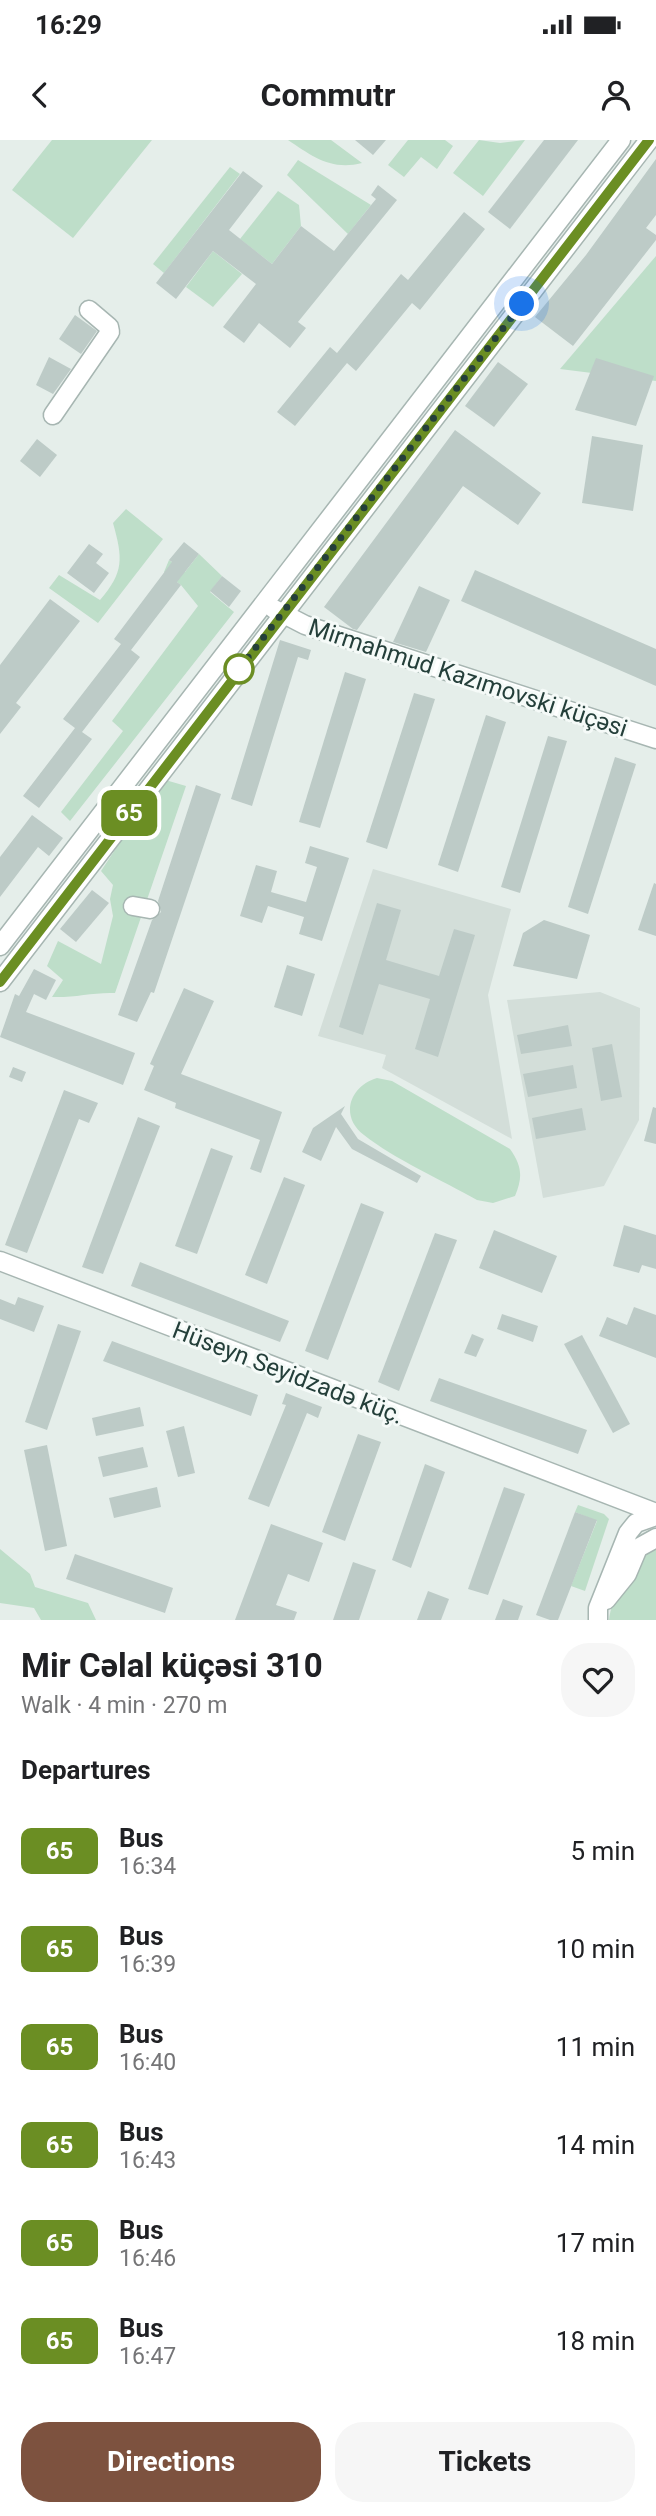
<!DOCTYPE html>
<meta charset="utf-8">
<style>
body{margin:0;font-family:Roboto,sans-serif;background:#f6f6f6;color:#202124;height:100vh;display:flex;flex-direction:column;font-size:26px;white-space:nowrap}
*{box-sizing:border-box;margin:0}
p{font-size:23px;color:#757577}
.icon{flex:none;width:38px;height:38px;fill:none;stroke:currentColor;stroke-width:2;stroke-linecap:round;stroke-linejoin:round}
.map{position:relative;height:1480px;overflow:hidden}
.panel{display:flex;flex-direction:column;background:#fff;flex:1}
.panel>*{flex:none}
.badge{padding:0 14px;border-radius:10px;font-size:24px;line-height:46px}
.you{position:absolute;width:35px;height:35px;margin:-18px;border:5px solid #fff;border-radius:50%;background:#1a73e8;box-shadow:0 0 0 10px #1a73e833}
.map>.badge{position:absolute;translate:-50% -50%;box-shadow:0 0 0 4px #fff}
h2{padding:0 21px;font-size:26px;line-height:63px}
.round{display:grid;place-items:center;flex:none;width:74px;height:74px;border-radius:28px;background:#f6f6f6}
.summary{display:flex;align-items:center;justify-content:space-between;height:119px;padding:0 21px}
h1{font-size:33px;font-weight:700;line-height:52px}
.button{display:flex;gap:14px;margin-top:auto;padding:14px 21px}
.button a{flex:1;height:80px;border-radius:28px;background:#7d523f;color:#fff;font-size:28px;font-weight:700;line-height:80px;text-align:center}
.button a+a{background:#f6f6f6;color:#202124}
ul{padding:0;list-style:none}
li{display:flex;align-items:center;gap:21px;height:98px;padding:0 21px}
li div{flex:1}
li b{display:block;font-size:26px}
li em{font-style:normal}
li .badge{min-width:77px;font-weight:700;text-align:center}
.status{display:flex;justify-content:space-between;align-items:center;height:49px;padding:0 35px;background:#fff;direction:ltr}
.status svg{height:19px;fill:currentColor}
header{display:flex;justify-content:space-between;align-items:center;height:91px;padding:0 21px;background:#fff;font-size:32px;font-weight:700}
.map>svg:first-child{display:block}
.built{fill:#d3ded9}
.green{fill:#bedec9}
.building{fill:#bdcbc7}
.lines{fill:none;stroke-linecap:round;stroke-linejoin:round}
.minor-casing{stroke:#a7b6b2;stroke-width:21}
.minor{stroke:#fff;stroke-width:18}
.line-casing{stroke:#fff;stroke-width:16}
.line{stroke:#6b8e23;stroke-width:10}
.walk{stroke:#243f3a;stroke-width:7;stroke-dasharray:0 12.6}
.stop-dot{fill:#fff;stroke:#6b8e23;stroke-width:3.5}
.labels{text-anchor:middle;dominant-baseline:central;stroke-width:6;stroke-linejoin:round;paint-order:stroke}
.street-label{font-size:24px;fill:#243f3a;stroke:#f5faf8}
</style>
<div class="status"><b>16:29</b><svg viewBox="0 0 49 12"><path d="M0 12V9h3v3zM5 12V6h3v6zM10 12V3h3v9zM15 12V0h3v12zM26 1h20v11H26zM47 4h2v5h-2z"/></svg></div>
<header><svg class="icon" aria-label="back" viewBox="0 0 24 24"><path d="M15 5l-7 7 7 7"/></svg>Commutr<svg class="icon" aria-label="person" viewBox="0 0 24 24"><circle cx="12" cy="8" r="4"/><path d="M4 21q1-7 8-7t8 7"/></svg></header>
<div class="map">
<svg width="656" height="1480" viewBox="0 0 656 1480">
<rect width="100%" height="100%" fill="#e5eeea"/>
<g class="built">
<path d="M373,729L511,769L488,855L512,999L382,928L386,915L318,896Z"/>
<path d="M600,852L640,868L639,980L604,1046L543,1058L507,860Z"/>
</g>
<g class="green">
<path d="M52,0H152L73,98L12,50Z"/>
<path d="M288,0H331L362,23C331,31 312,16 288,0Z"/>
<path d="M408,0H445L453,6L437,29L421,17L404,37L388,25Z"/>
<path d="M479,0L500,3L525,0L483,56L453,33Z"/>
<path d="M298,20L371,65L348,94L287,35Z"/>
<path d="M230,27L240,34L164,133L153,124Z"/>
<path d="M278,51L299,65L301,86L272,124L240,99Z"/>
<path d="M213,111L242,134L213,167L186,147Z"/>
<path d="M656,116V241L560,229Z"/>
<path d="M126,369L163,399L98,483L49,448L59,435L100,460C124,432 123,419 113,383Z"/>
<path d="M199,414L222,436L210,452L234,472L70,681L61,672L123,591L112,581L198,466L181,445L164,432L169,420L185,432Z"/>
<path d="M162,639L186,646L115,853C93,852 74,858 52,857L63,840L47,826L58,801L101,824L113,776L110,759L113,745L101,731Z"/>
<path d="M377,938L392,941L510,1009C522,1026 523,1037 515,1056L493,1063L477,1060C442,1040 394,1019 364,995C339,976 350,946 377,938Z"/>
<path d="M578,1365L604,1374L609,1379L585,1451L571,1446L597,1381L575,1372Z"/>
<path d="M656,1405V1480H609C610,1458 638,1417 656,1405Z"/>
<path d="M0,1409L30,1434L35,1447L88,1463L96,1480H41L34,1468L0,1463Z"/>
</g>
<g class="building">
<path d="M355,0H386L373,15Z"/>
<path d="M544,0H578L510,89L488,72Z"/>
<path d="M656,19V75L646,88L656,95V100L573,206L535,177L586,115Z"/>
<path d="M243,31L263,46L229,90L272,124L301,86L334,111L376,59L371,55L378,45L397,60L298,182L306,188L290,208L259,183L244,203L223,187L256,144L213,111L176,159L156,143Z"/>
<path d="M464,72L485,89L420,170L412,163L356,231L347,223L295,286L277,272L330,207L337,213L401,134L408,140Z"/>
<path d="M75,175L97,191L81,214L59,199Z"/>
<path d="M49,217L71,229L53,254L36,245Z"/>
<path d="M596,218L654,236L636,286L575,270Z"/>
<path d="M498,222L528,244L494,287L465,266Z"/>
<path d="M455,290L541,353L518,385L463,346L357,490L353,489L324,467Z"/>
<path d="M592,296L643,305L633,371L582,363Z"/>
<path d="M37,299L57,315L40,337L20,321Z"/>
<path d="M184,402L199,414L177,442L181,445L131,510L140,517L82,592L92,599L39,668L23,656L75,588L63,579L121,504L114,499L172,422L169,420Z"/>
<path d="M89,404L103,414L96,423L109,433L94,453L67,433Z"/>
<path d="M475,430L656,509V546L461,461Z"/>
<path d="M222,436L241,451L229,467L210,451Z"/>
<path d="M419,446L450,460L426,512L393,502Z"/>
<path d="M50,459L80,481L16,563L21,567L0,594V525Z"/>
<path d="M280,500L311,510L308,520L298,517L252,666L231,659Z"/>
<path d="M345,532L366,539L320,688L299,682Z"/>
<path d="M414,553L435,559L387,709L366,702Z"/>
<path d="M486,575L506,582L458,732L438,725Z"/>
<path d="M548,596L567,601L520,753L501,747Z"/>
<path d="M615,617L636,624L588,774L568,767Z"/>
<path d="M196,645L221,654L154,853L151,852L137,882L118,875L152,780L161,772L158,761Z"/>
<path d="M32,675L63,698L49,716L38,707L0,757V717Z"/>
<path d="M310,706L349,718L322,801L299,794L304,777L268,766L262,783L240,776L256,725L277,731L271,752L306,762L317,727L305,723Z"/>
<path d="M654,743L656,744V796L638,790Z"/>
<path d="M92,750L109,763L76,802L60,789Z"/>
<path d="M377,763L401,770L386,820L439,836L454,789L475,795L438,917L415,909L430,859L379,844L363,895L339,887Z"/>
<path d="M544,780L590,795L577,839L513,826L523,793Z"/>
<path d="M287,825L315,834L302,876L274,867Z"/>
<path d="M34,829L56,840L46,860L34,854L26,872L135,913L123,945L0,897L15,854L19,856Z"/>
<path d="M184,848L214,861L181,934L282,972L261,1033L250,1029L260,1000L175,968L176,963L144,950L154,926L150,924Z"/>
<path d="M568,885L572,906L521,914L517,895Z"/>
<path d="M612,904L622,957L601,961L592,908Z"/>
<path d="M573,925L577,948L528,957L523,934Z"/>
<path d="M13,927L26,932L22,942L9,937Z"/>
<path d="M64,950L98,963L89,983L79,979L27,1113L5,1105Z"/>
<path d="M345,966L341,974L358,999L421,1036L417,1043L352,1009L336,987L321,1021L302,1012L313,988Z"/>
<path d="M653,967L656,968V1004L644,1001Z"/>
<path d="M582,968L586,990L536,999L532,978Z"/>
<path d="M138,977L160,986L103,1134L82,1127Z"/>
<path d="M211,1008L233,1016L197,1114L175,1106Z"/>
<path d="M284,1037L305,1045L267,1144L245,1135Z"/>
<path d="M361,1063L384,1072L328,1220L305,1211Z"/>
<path d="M624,1085L656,1095V1129L642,1125L639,1133L613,1126Z"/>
<path d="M494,1090L557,1116L542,1153L479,1128Z"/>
<path d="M435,1093L457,1100L399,1251L378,1242Z"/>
<path d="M140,1122L289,1181L280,1202L131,1146Z"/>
<path d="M18,1157L44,1166L34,1192L0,1179V1159L15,1165Z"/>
<path d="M634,1167L656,1175V1218L599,1196L607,1177L627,1185Z"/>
<path d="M502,1174L538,1186L533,1202L497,1189Z"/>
<path d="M58,1184L81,1191L47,1290L25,1282Z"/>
<path d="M472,1194L484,1199L476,1217L464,1213Z"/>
<path d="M582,1195L630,1284L613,1293L564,1204Z"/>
<path d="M112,1201L258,1255L251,1276L103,1221Z"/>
<path d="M439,1238L587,1290L578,1314L430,1261Z"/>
<path d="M286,1253L322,1267L318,1278L307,1273L269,1367L248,1359L286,1265L282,1264Z"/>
<path d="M140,1267L144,1286L96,1296L92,1278Z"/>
<path d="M184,1286L195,1333L178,1337L166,1291Z"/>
<path d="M358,1294L381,1302L345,1401L322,1392Z"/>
<path d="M47,1305L67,1406L45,1411L24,1310Z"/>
<path d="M143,1307L148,1327L103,1337L98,1317Z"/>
<path d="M425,1324L445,1332L411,1428L392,1420Z"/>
<path d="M157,1347L161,1367L114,1378L109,1358Z"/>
<path d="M504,1347L525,1354L488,1455L468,1449Z"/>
<path d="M575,1372L597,1380L558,1480H550L536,1475Z"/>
<path d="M271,1384L323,1403L309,1442L288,1434L276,1465L297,1472L294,1480H235Z"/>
<path d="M75,1414L173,1448L165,1473L66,1439Z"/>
<path d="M353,1422L376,1430L359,1480H333Z"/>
<path d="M428,1451L449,1459L441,1480H417Z"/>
<path d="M503,1459L523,1466L518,1480H495Z"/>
</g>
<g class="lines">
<g class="minor-casing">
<g id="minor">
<path d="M53,275L110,192L109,187L89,170"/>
<path d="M274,469L305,485L656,599"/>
<path d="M133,766L150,769"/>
<path d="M0,806L621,0"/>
<path d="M0,842L649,0"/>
<path d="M0,1121L656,1373"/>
<path d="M606,1460L627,1434L638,1408L656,1398"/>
<path d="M598,1480V1468L628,1393L636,1383L656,1376"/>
</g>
</g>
<use href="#minor" class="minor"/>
</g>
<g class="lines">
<g class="line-casing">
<path id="line" d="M0,842L649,0"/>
</g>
<use href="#line" class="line"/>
<path class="walk" d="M239,529L232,538L522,164"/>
</g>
<circle class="stop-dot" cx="239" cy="529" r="14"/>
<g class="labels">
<g class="street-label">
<text transform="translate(468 538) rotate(18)">Mirmahmud Kazımovski küçəsi</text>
<text transform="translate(288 1233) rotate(21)">Hüseyn Seyidzadə küç.</text>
</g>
</g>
</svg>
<div class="you" style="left:522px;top:164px"></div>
<b class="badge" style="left:129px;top:673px;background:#6b8e23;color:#fff">65</b>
</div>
<section class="panel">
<div class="summary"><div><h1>Mir Cəlal küçəsi 310</h1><p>Walk · 4 min · 270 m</p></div><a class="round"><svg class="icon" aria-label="heart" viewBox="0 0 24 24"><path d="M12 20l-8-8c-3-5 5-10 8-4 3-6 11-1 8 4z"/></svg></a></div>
<h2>Departures</h2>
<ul>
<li><span class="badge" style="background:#6b8e23;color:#fff">65</span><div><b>Bus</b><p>16:34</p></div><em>5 min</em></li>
<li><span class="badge" style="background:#6b8e23;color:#fff">65</span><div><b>Bus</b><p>16:39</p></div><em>10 min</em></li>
<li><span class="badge" style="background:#6b8e23;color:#fff">65</span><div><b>Bus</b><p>16:40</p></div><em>11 min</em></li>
<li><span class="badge" style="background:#6b8e23;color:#fff">65</span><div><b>Bus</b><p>16:43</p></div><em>14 min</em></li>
<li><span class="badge" style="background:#6b8e23;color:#fff">65</span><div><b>Bus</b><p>16:46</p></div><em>17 min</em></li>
<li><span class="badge" style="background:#6b8e23;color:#fff">65</span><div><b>Bus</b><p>16:47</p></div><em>18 min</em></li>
</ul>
<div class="button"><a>Directions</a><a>Tickets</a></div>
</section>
